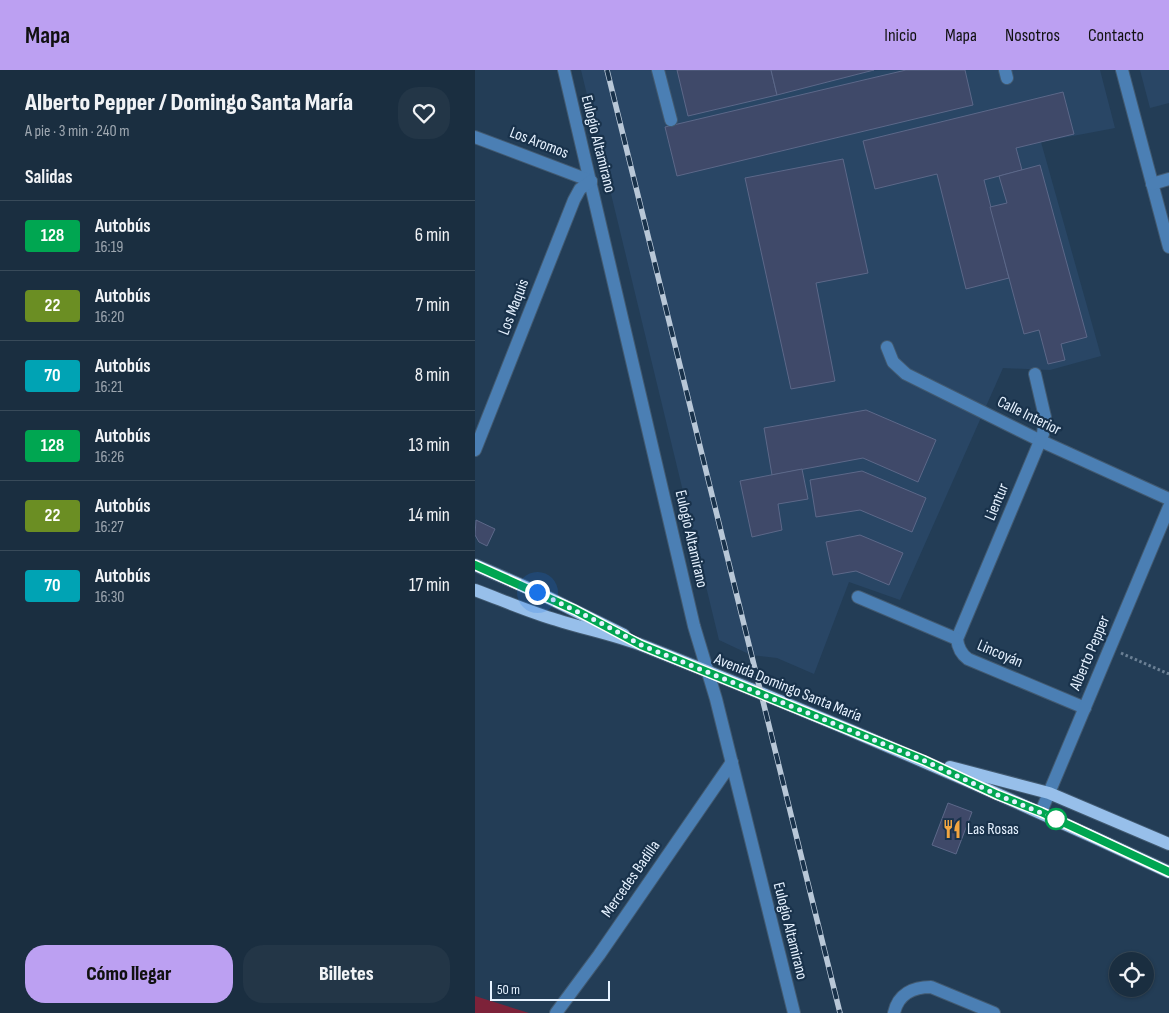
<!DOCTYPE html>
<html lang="es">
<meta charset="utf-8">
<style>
body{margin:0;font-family:"Sofia Sans Condensed",sans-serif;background:#233647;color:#f1f3f6;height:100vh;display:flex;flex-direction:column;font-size:19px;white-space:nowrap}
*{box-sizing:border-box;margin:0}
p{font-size:16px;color:#9fa8b1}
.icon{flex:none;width:28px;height:28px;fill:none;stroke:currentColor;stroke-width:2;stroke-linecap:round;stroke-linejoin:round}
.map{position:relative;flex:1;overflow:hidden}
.drawer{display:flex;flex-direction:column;background:#1a2e40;width:475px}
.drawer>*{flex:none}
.badge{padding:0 10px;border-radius:4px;font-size:18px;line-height:32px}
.controls{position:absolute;left:634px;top:882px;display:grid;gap:10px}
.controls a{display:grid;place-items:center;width:45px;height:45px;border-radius:50%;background:#1a2e40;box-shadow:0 1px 4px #0004,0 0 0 1px #384a59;font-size:25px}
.scale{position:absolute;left:15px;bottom:12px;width:120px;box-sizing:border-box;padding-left:5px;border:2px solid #e6f2ff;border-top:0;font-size:14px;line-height:18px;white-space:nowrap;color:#e6f2ff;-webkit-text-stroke:4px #19324b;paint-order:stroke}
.you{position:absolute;width:25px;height:25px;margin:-12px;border:4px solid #fff;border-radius:50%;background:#1a73e8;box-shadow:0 0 0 8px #1a73e833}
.map>.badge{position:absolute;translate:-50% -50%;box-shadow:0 0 0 2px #fff}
h2{padding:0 25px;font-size:19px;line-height:45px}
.round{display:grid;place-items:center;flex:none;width:52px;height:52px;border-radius:20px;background:#233647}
.head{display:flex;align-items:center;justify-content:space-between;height:85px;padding:0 25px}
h1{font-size:24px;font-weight:800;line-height:38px}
.action{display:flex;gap:10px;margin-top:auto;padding:10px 25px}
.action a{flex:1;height:58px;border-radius:20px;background:#bca0f2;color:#111;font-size:20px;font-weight:800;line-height:58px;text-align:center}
.action a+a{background:#233647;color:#f1f3f6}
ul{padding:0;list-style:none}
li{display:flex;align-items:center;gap:15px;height:70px;padding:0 25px;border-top:1px solid #384a59}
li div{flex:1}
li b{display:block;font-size:19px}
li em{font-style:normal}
li .badge{min-width:55px;font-weight:700;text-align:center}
header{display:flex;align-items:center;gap:30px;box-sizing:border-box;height:70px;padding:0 25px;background:#bca0f2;color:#111}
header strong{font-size:24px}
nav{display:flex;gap:28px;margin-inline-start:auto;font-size:18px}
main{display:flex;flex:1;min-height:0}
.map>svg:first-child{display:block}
.built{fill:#294665}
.green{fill:#7d2239}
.building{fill:#3f4969;stroke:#5c6889}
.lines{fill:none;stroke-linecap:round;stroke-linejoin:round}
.minor-casing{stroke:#425a71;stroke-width:14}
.major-casing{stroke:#425a71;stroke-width:14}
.path{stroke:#6b8095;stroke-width:3;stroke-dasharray:2.5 2.5;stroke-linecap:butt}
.minor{stroke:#4b7fb4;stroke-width:12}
.major{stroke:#97bfea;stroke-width:12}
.rail-casing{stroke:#b8c7d7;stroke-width:5.5}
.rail{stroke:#19324b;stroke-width:4;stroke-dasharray:11;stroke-linecap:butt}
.line-casing{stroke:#fff;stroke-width:11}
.line{stroke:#00a651;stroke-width:8}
.walk{stroke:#e6f2ff;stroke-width:5;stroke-dasharray:0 9}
.stop-dot{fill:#fff;stroke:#00a651;stroke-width:2.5}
.labels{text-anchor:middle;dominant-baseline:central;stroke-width:4.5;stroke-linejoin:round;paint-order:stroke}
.street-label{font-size:16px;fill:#e6f2ff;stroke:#19324b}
.poi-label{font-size:16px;fill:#e6f2ff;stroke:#19324b;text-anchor:start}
</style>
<header>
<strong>Mapa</strong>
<nav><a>Inicio</a><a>Mapa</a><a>Nosotros</a><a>Contacto</a></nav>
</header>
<main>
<section class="drawer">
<div class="head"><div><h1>Alberto Pepper / Domingo Santa María</h1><p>A pie · 3 min · 240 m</p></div><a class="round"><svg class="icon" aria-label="heart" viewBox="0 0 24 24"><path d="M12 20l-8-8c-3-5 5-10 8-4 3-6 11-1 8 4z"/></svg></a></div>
<h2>Salidas</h2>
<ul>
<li><span class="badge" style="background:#00a651;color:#fff">128</span><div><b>Autobús</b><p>16:19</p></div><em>6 min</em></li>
<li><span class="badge" style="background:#6b8e23;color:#fff">22</span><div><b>Autobús</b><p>16:20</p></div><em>7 min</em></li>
<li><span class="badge" style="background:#00a3b4;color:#fff">70</span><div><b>Autobús</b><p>16:21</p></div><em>8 min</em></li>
<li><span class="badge" style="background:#00a651;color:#fff">128</span><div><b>Autobús</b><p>16:26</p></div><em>13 min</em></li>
<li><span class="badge" style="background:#6b8e23;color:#fff">22</span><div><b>Autobús</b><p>16:27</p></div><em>14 min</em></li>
<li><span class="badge" style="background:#00a3b4;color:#fff">70</span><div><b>Autobús</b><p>16:30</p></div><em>17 min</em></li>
</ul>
<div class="action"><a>Cómo llegar</a><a>Billetes</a></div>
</section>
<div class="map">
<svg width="694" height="943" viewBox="0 0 694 943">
<rect width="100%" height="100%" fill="#233d56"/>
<g class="built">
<path d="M106,0H625L640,58L566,72L626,286L575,300L528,298L425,530L374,512L339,604L302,588L276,585L244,570Z"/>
<path d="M665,0H694V33L675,38Z"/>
</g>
<path class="green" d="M0,926L54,943H0Z"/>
<g class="building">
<path d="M202,0H296L302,25L213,46Z"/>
<path d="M296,0H399L302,25Z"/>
<path d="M431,0H490L498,35L202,106L190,57Z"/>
<path d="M588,22L599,64L541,78L547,100L509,110L534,208L491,219L462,104L400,119L388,71Z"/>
<path d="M368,89L393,203L341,213L360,311L316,319L270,108Z"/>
<path d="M565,95L612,267L586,274L590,290L573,294L564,260L549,264L515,137L532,133L524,106Z"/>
<path d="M391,340L461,370L443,412L388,388L297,405L289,358Z"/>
<path d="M327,399L333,429L303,434L307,460L277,467L265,411Z"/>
<path d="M387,401L451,428L437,462L385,440L341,447L335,410Z"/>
<path d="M1,450L20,459L12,476L4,472L0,465Z"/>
<path d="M385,465L428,483L414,515L381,501L358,505L351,472Z"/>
<path d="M473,733L497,742L481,784L457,775Z"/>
</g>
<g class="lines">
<g class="minor-casing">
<g id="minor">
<path d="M89,0L219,556L241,629L319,943"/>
<path d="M183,0L196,50"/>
<path d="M530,0L532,8"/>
<path d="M647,0L694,177"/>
<path d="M0,67L116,111"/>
<path d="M677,114L694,109"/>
<path d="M412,277L418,292L431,304L566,371L694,429"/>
<path d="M560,304L570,347L568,364L482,569C483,578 486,584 493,589L610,638"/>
<path d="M0,380L99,130L105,119L116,111"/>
<path d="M383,527L482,569"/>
<path d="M566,742L694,437"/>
<path d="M81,943L124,885L257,692"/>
<path d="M419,943C423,924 438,917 456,917L519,943"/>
</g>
</g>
<g class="major-casing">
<g id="major">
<path d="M0,495L62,522L149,565"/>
<path d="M0,520C27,530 54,542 82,550C110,559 141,565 169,576C346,646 521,721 694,802"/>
<path d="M475,697L574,723L694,774"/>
</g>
</g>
<path class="path" d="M646,583L694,604"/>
<use href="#minor" class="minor"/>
<use href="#major" class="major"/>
<g class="rail-casing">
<path id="rail" d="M132,0L365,943"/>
</g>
<use href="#rail" class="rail"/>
</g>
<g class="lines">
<g class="line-casing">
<path id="line" d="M0,495L100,540L166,575L448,690L523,725L566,742L694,802"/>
</g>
<use href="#line" class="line"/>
<path class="walk" d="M62,522L130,555L166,575L448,690L523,725L581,749"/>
</g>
<defs>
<g id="restaurant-bare" transform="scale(1.5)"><path d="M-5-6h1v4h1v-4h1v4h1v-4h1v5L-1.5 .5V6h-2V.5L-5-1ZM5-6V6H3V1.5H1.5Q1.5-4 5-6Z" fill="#f1a540" stroke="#19324b" stroke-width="2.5" paint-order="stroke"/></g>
</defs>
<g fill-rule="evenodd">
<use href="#restaurant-bare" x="477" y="759"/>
</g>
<circle class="stop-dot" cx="581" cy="749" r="10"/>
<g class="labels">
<g class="street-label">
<text transform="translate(64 73) rotate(21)">Los Aromos</text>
<text transform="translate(123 74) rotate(76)">Eulogio Altamirano</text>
<text transform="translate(39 237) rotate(-69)">Los Maquis</text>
<text transform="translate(554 346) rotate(26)">Calle Interior</text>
<text transform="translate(522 432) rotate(-67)">Lientur</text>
<text transform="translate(216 469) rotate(77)">Eulogio Altamirano</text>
<text transform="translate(615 583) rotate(-67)">Alberto Pepper</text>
<text transform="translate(525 584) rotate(23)">Lincoyán</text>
<text transform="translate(313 618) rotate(22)">Avenida Domingo Santa María</text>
<text transform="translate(156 809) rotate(-55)">Mercedes Badilla</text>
<text transform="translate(315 861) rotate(76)">Eulogio Altamirano</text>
</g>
<g class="poi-label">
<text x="492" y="759">Las Rosas</text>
</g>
</g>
</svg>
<div class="controls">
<a><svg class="icon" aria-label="locate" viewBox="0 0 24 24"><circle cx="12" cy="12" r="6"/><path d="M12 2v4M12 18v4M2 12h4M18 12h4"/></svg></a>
</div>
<div class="scale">50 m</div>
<div class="you" style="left:62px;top:522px"></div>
</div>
</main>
